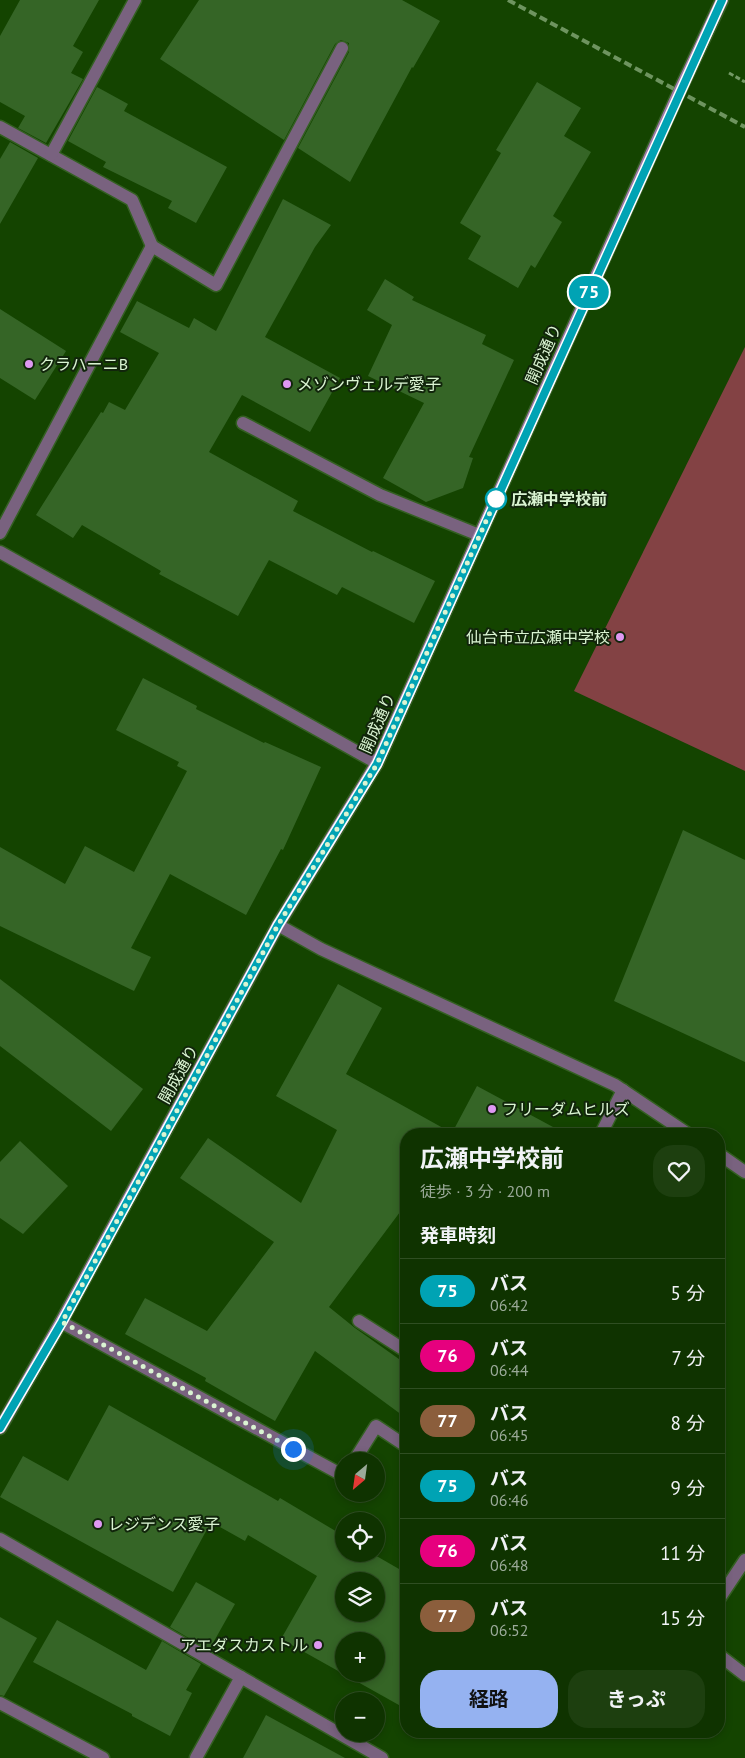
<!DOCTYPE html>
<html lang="ja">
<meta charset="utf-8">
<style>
body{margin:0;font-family:"PT Sans","Noto Sans JP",sans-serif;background:#1d3f0f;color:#f1f3f6;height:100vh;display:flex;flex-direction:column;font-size:19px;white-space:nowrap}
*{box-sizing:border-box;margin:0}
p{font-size:16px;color:#9baa99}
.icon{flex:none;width:28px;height:28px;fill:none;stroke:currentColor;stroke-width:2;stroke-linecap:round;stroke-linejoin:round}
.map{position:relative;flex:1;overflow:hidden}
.sheet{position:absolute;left:400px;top:1128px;width:325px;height:610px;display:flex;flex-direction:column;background:#0f3300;border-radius:20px;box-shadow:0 2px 8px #0003,0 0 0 1px #2f4e22}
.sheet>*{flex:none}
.badge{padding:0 10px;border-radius:16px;font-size:18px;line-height:32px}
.needle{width:32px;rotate:209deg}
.tools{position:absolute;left:335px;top:1452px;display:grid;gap:10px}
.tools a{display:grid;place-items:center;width:50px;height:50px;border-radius:50%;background:#0f3300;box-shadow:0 2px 8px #0003,0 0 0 1px #2f4e22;font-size:25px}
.you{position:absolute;width:25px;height:25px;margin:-12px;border:4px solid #fff;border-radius:50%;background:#1a73e8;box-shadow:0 0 0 8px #1a73e833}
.map>.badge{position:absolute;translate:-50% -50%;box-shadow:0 0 0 2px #fff}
h2{padding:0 20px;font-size:19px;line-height:45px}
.round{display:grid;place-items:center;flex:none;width:52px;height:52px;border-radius:20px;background:#1d3f0f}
.summary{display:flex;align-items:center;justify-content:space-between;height:85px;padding:0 20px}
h1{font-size:24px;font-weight:700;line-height:38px}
.cta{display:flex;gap:10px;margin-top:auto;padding:10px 20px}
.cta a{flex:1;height:58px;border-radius:20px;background:#95b2f1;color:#111;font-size:20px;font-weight:700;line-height:58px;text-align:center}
.cta a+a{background:#1d3f0f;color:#f1f3f6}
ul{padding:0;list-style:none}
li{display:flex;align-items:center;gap:15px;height:65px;padding:0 20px;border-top:1px solid #2f4e22}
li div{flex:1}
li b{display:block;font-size:19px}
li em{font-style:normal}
li .badge{min-width:55px;font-weight:700;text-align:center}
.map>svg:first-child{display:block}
.green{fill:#834244}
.building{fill:#356526;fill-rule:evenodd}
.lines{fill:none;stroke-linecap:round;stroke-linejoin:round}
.lane-casing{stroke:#346022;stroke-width:15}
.street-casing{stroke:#346022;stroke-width:15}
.secondary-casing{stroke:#346022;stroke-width:15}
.path{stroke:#749965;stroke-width:3;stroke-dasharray:5 2.5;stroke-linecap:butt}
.lane{stroke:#79627f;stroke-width:12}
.street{stroke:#79627f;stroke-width:12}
.secondary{stroke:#9d79a7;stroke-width:12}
.rail{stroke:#6e945f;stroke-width:4;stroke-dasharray:8 4;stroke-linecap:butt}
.line-casing{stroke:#fff;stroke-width:11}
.line{stroke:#00a3b4;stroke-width:8}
.walk{stroke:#daf4d2;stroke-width:5;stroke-dasharray:0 9}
.poi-dot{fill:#de98f2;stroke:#11250b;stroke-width:2}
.stop-dot{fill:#fff;stroke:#00a3b4;stroke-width:2.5}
.labels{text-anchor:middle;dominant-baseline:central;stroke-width:4;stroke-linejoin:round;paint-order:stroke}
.street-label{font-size:16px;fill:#daf4d2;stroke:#11250b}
.poi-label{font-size:16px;fill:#daf4d2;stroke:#11250b;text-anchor:start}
.stop-label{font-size:16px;font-weight:bold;fill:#daf4d2;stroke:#11250b;text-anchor:start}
</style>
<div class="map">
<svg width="745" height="1758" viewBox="0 0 745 1758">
<rect width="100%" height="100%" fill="#144400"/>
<path class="green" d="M745,347V771L574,691Z"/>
<g class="building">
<path d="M20,0H99L73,46L83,52L71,73L83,79L46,143L18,128L25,116L0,102V36Z"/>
<path d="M199,0H402L440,21L413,68L412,67L350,182L298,148L349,52V43L341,40L335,44L284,140L160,59Z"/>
<path d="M537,82L581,108L564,136L591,152L553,216L562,222L535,268L531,265L518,288L468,259L481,236L460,223L501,153L496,150Z"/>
<path d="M97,87L128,104L124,111L227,167L196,223L168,208L172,201L103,167L106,162L68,141Z"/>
<path d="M10,142L38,158L0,224V159Z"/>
<path d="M283,199L331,225L315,247L265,337L340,378L310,432L242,395L209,452L298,501L293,511L372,552L373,551L435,581L414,623L342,587L337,595L269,560L238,616L159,574L161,571L82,525L73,538L36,515L101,412L103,413L109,402L125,410L159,353L120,332L137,301L189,328L194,318L216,331Z"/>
<path d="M385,279L414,297L412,300L486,335L482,344L514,360L469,457L473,458L463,488L426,502L383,478L424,403L368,376L392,325L367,310Z"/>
<path d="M0,309L66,351L35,400L0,378Z"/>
<path d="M143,678L197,706L196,709L264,743L265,742L321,767L283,850L281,849L246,915L170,874L131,948L151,957L134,991L0,926V847L65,884L85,846L134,872L187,771L177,766L179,762L116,730Z"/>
<path d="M683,830L745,860V1062L614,1001Z"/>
<path d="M0,979L143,1089L111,1131L0,1046Z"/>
<path d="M338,984L382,1008L346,1074L452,1133L477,1086L566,1134H406V1204L329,1307L355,1328L406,1364V1418L315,1351L275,1421L205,1381L206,1378L125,1334L145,1298L207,1331L274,1242L180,1178L208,1138L301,1203L337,1130L276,1096Z"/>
<path d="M20,1141L68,1186L23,1234L0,1218V1162Z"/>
<path d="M109,1405L278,1501L280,1498L344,1536V1554H373L406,1573V1709L281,1639L317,1576L248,1535L245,1541L211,1522L173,1592L0,1497L23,1456L68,1481ZM344,1581H376V1614H344ZM344,1641H376V1674H344Z"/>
<path d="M196,1582L235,1604L209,1650L170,1627Z"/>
<path d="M0,1617L37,1638L4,1696L0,1695Z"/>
<path d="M57,1620L146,1670L162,1641L201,1664L186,1690L192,1693L170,1736L132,1716V1714L33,1662Z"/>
<path d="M266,1715L345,1758H243Z"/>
</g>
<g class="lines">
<g class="lane-casing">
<g id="lane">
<path d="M243,423L380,495L479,535"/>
<path d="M601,1134L623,1090"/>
<path d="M359,1321L406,1351"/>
</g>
</g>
<g class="street-casing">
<g id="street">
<path d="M0,127L132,200L152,246"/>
<path d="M51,155L135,0"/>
<path d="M0,533L152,246L216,285L342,48"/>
<path d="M0,552L377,763"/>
<path d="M278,925L321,949L615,1085L688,1134"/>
<path d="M719,1154L745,1172"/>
<path d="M61,1322L344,1476"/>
<path d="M354,1461L376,1426L406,1446"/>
<path d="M0,1539L382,1758"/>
<path d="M719,1599L745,1560"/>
<path d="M719,1655L745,1675"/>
<path d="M0,1703L103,1758"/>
<path d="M196,1758L241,1677"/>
</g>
</g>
<g class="secondary-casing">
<path id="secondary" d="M0,1428L61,1322L278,925L377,763L679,92L722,0"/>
</g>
<path class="path" d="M729,73L745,82"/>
<use href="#lane" class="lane"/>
<use href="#street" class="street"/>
<use href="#secondary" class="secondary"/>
<path class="rail" d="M508,0L745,127"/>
</g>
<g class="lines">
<g class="line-casing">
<path id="line" d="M0,1428L62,1322L278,925L377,764L722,0"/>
</g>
<use href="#line" class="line"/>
<path class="walk" d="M293,1449L62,1322L278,925L377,764L496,499"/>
</g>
<g class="poi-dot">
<circle cx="29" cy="364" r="5"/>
<circle cx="287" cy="384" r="5"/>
<circle cx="620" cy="637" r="5"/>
<circle cx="492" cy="1109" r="5"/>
<circle cx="98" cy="1524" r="5"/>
<circle cx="318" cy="1645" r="5"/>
</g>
<circle class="stop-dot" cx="496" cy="499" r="10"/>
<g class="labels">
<g class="street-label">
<text transform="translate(543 354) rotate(-66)">開成通り</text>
<text transform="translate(377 723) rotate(-66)">開成通り</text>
<text transform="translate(178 1074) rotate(-61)">開成通り</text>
</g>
<g class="poi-label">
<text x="39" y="364">クラハーニB</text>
<text x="297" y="384">メゾンヴェルデ愛子</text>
<text x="610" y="637" text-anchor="end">仙台市立広瀬中学校</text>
<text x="502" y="1109">フリーダムヒルズ</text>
<text x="108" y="1524">レジデンス愛子</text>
<text x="308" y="1645" text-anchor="end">アエダスカストル</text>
</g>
<g class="stop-label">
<text x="511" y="499">広瀬中学校前</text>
</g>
</g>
</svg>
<div class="tools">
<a><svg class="needle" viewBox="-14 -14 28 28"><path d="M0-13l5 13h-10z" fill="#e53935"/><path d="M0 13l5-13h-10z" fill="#9baa99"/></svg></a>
<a><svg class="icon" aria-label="locate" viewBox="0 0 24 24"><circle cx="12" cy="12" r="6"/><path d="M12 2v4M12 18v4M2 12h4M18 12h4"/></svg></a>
<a><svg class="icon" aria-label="layers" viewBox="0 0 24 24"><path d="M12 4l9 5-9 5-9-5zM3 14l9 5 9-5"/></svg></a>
<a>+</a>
<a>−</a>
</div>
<div class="you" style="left:293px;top:1449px"></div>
<b class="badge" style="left:589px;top:292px;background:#00a3b4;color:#fff">75</b>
<section class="sheet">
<div class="summary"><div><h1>広瀬中学校前</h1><p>徒歩 · 3 分 · 200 m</p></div><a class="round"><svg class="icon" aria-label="heart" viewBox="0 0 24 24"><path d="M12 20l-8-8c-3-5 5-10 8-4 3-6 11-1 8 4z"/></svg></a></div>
<h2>発車時刻</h2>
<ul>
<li><span class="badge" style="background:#00a3b4;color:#fff">75</span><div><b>バス</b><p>06:42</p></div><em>5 分</em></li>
<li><span class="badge" style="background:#e6007e;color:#fff">76</span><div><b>バス</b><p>06:44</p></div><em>7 分</em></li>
<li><span class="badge" style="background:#8b5e3c;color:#fff">77</span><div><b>バス</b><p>06:45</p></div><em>8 分</em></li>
<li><span class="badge" style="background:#00a3b4;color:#fff">75</span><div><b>バス</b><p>06:46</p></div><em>9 分</em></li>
<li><span class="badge" style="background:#e6007e;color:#fff">76</span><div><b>バス</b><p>06:48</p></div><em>11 分</em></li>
<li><span class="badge" style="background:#8b5e3c;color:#fff">77</span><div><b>バス</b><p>06:52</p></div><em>15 分</em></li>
</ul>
<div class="cta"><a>経路</a><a>きっぷ</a></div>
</section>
</div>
